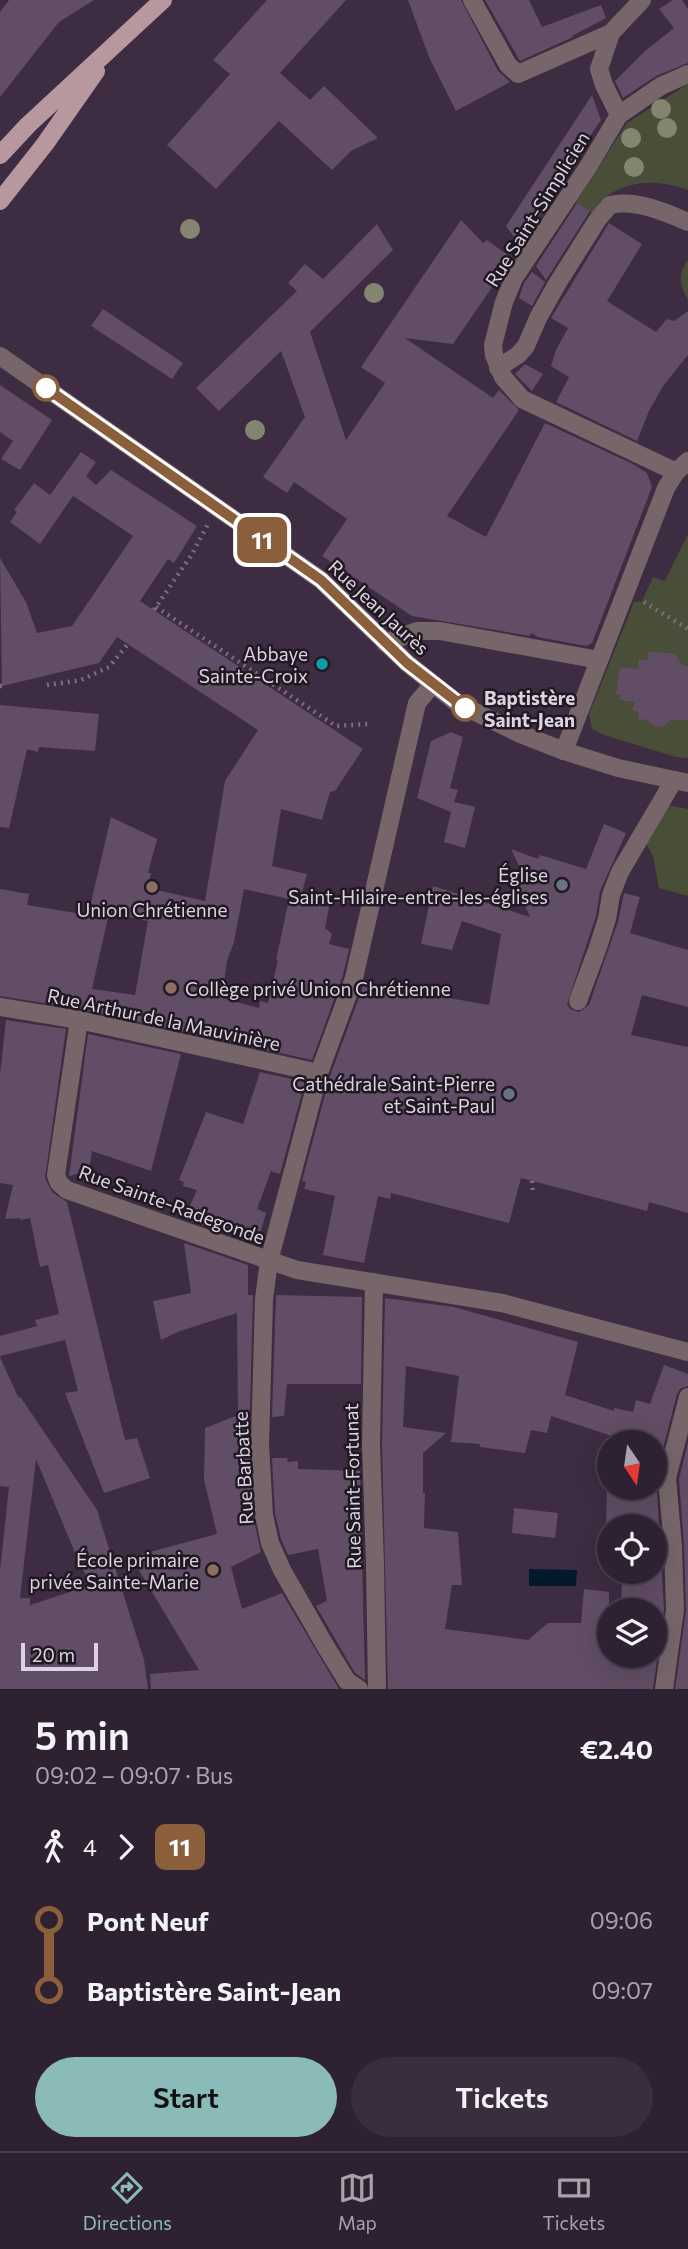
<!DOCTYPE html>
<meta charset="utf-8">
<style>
body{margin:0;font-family:Commissioner,sans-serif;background:#3a2e3e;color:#f1f3f6;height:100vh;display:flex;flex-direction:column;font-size:26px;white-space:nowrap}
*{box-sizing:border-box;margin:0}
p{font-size:23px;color:#a7a3ac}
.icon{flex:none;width:38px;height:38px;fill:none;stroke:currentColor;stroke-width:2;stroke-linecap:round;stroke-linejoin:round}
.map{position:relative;height:1689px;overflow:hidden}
.details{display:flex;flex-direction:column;background:#2e2132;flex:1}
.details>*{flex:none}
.badge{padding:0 14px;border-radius:10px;font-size:24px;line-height:46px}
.needle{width:46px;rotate:167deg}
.controls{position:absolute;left:597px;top:1430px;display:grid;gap:14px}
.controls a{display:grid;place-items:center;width:70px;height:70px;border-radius:50%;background:#2e2132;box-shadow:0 7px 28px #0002,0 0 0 2px #493e4d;font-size:35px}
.scale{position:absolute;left:21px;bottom:18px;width:77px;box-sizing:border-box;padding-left:7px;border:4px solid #ded2e1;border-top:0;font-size:19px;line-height:24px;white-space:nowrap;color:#ded2e1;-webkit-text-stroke:5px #201822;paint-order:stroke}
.map>.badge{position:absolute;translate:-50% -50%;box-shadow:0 0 0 4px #fff}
.legs{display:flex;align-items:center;gap:10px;height:77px;padding:0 35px;font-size:23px}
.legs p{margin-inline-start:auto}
.head{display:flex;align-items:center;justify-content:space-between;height:119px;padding:0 35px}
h1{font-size:38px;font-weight:600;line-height:52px}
.action{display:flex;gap:14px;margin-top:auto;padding:14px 35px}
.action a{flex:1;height:80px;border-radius:42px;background:#8bbbb9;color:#111;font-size:28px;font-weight:600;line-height:80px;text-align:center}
.action a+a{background:#3a2e3e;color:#f1f3f6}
ul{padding:0 35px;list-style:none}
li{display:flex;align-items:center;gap:24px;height:70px;font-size:26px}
li i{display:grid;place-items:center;width:10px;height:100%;margin:0 9px;background:currentColor}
li i::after{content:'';width:18px;height:18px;margin:-9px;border:5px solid;border-radius:50%;background:#2e2132}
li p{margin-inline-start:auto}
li:first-child i{background:linear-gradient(#0000 50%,currentColor 0)}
li:last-child i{background:linear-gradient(currentColor 50%,#0000 0)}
.menu{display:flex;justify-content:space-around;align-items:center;height:98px;border-top:2px solid #493e4d;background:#2e2132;font-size:19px;color:#a7a3ac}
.menu a{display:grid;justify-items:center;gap:4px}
.menu .current{color:#8bbbb9}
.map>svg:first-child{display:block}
.green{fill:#484e37}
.water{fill:#041a2c}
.building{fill:#614d65;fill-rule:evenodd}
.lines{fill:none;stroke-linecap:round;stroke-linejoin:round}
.path{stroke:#7d6d80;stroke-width:4.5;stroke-dasharray:2 5;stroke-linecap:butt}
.minor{stroke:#76666a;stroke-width:18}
.major{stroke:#b8989f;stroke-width:18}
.tree{fill:#848570}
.line-1-casing{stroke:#fff;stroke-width:16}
.line-1{stroke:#8b5e3c;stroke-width:10}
.stop-1-dot{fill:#fff;stroke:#8b5e3c;stroke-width:3.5}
.culture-dot{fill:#0f9aa8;stroke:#201822;stroke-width:2.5}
.worship-dot{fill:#6b7280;stroke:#201822;stroke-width:2.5}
.education-dot{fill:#8d6e63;stroke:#201822;stroke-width:2.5}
.labels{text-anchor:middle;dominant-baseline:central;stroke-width:5;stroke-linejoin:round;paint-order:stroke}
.street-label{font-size:19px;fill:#ded2e1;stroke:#201822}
.poi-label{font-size:19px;fill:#ded2e1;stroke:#201822;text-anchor:end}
.stop-label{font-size:19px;font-weight:bold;fill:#ded2e1;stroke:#201822;text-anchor:start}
</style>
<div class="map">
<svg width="688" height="1689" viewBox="0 0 688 1689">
<rect width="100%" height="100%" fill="#3e2c42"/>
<g class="green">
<path d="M688,84V190C661,180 632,179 607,196C601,200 597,208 594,214L576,202L627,123Z"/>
<path d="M688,260V300C680,286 677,274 688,260Z"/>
<path d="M688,534V758L676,757L604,735L592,729L589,714L634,602L642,601L653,577L665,581Z"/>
<path d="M667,805L688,809V896L659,888L653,856L645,842Z"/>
</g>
<path class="water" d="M529,1569L577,1570L576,1586H529Z"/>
<g class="building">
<path d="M9,0H94L59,22L0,97V12Z"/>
<path d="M267,0H346L280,73L310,100L324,86L378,138L351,151L332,170L279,121L216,189L167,145L230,74L213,60Z"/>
<path d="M408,0H461L498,71L510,82L456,111L429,57Z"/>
<path d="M485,0H529L542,27L601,5L606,18L572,36L573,37L520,61Z"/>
<path d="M673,0H682L688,9V63L656,76L623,98L615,81L645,51L674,28L659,9Z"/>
<path d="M592,95L601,120L590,136L592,138L520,245L506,226Z"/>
<path d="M577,203L590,211L546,280L536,266Z"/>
<path d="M461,220L483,243L487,240L512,258L453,344L405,338L493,398L499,390L519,410L447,516L486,537L545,423L633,464L647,473L652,487L592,643L586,646L538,637L531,633L530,636L412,616L322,556L347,519L294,482L287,493L263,477L305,417L281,351L219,411L196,388L297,291L288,283L305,264L323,279L377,224L393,250L310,332L346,440L385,383L361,367Z"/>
<path d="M609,223L642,244L607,301L656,332L667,319L674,321L688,311V355L663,386L649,411L637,441L556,402L569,377L551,366L556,350L568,328L551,318Z"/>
<path d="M532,272L545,282L532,306L519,298L524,283Z"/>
<path d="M103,309L183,363L172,379L91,326Z"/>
<path d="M525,364L543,374L532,391L515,374Z"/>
<path d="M0,385L52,420L20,470L1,459L13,441L0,432Z"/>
<path d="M81,452L96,462L86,476L96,485L111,470L197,526L174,563L168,559L140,601L363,749L335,791L330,792L322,820L281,809L272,866L307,874L300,900L329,907L325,928L332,934L329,944L349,949L343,975L312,1060L81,1009L0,996V889L29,894L27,905L88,915L111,817L157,839L148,873H151L148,888L205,901L225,781L258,730L117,637L99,663L2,686L0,558L26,602L37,633L72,626L133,536L73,496L40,544L10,522L17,512L14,510L34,483L50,495ZM244,889L289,899L276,960H278L268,1003L260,1001L259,1008L222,998L227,961L234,942ZM109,913L148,921L135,995L92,989Z"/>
<path d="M649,652L672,653L676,655L682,665L688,666V720H671L662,727L655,726L647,720L638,719L639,712L632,710L635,702L620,700L621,695H616L620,667L638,669L639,659L647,660Z"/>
<path d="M0,705L99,714L95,751L39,747L38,752L27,749L9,828L0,827Z"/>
<path d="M451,732L463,737L450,788L458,790L454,802L475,807L465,848L444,842L451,812L417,798L431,741Z"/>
<path d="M604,824L626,833L600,891L596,916L567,1004L570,1009L579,1012L589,1005L618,922L624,893L640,897L630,933L688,950V1007L642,995L631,1035L688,1047V1213L649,1202L647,1211L521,1178L509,1223L391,1193L390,1199L378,1196L364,1263L323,1255L335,1196L304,1189L306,1182L302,1181L330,1076L364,984L409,996V991L489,1005L501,934L462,921L452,950L421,944L433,886L530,917L513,877L522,872L511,849L538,859L540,855L586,869Z"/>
<path d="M6,1020L66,1029L45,1178L52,1192L67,1202L125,1440L137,1438L150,1478L104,1493L65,1393L78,1391L65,1340L0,1356V1336L37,1326L35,1320L59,1314L48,1265L40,1267L30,1218L21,1220L20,1218L5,1219L13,1185L0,1183V1075Z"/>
<path d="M88,1034L181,1054L151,1171L92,1151L89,1171L69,1176Z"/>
<path d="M260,1072L305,1082L280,1174L271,1171L257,1209L266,1213L257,1244L184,1219L197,1190L183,1186L184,1182L179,1180L206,1112L243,1124Z"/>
<path d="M184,1243L248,1265V1295H253L249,1446L253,1516L261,1552L231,1567L242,1609L282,1593L339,1689H151L150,1674L199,1670L131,1557L217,1534L204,1480L205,1428L238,1415L237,1313L180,1331L161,1340L153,1301L191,1293Z"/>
<path d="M276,1295L362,1297L361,1384H287L284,1416L272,1417Z"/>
<path d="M385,1298L454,1307L578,1342L565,1395L614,1411V1408L633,1412L636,1400L650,1404L664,1365L688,1374V1386L680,1389L677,1394L656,1476L664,1609L653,1689H388L382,1445ZM406,1366L459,1376L451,1442L480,1444V1447L525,1453L531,1430L547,1433L551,1416L612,1436L654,1442V1488H607L606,1526H654V1572H622L621,1610H654V1656H609V1592L584,1589L581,1623H548L528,1640L445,1629L452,1585H462L458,1532L424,1528L425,1493H423V1453L446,1433L403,1427Z"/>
<path d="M0,1357L18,1397L21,1398L97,1510L144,1660L148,1689H0V1571L9,1487L0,1486ZM36,1459L78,1560L91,1585L30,1605V1598H20Z"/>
<path d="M688,1442V1689H675L686,1610L684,1546L679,1479Z"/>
<path d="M272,1458H287L288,1462L298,1461V1469L360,1471L365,1680L355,1673L316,1606L327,1601L318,1549L288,1555L281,1539L275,1513Z"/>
<path d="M514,1508L558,1513L555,1538L512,1533Z"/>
</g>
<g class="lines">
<g class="path">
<path d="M644,602L688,629"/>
<path d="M156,607L336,726L368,724"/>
<path d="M154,610L192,554L208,524"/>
<path d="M47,685L81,680L109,667L127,645"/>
<path d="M0,686H4"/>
<path d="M532,1181L533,1194"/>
</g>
<g class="minor">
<path d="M472,0L508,65L518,74L611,33"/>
<path d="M619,115L604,85L599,69L611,33L642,0"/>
<path d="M0,356L321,580L407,663L457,703L518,733L564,751L618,768L688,783"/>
<path d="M498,368L518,355L526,346L538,318L557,284L598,219L610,205C635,199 665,212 688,222"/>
<path d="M676,472L522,399L503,377L494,355L493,345L504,302L514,278L588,167L619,115L661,86L688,74"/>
<path d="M385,643L417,631H440L599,660"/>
<path d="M564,751L666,488L676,472L688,461"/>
<path d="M578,1001L597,950L607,919L611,895L620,872L674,780"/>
<path d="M0,1007L79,1020L319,1073"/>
<path d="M79,1020L56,1175L59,1183L67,1190L297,1270L502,1303L688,1352"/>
<path d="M374,1282L371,1445L375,1564L377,1689"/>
<path d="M359,1689L347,1681L326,1647L282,1570L270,1543L264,1515L260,1445L264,1299L269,1261L319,1073L354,978L417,703L433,684"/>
<path d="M664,1689L675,1610L673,1546L667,1478L688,1397"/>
</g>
<g class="major">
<path d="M0,155L28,125L163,0"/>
<path d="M0,201L45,144L96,71"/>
</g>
</g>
<g class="tree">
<circle cx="661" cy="109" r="10"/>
<circle cx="667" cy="128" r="10"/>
<circle cx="631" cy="138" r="10"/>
<circle cx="634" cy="167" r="10"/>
<circle cx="190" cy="229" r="10"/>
<circle cx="374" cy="293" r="10"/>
<circle cx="255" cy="430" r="10"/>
</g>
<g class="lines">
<g class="line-1-casing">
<path id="line-1" d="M46,388L321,580L407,663L465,708"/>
</g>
<use href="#line-1" class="line-1"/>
</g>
<g class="stop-1-dot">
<circle cx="46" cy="388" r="12"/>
<circle cx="465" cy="708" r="12"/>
</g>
<circle class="culture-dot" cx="322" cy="664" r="7"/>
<g class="worship-dot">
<circle cx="562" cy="885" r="7"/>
<circle cx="509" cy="1094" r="7"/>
</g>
<g class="education-dot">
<circle cx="152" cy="887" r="7"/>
<circle cx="171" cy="988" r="7"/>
<circle cx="213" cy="1570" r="7"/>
</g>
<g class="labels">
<g class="street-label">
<text transform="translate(537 209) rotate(-58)">Rue Saint-Simplicien</text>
<text transform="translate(379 607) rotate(43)">Rue Jean Jaurès</text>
<text transform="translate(164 1019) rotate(12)">Rue Arthur de la Mauvinière</text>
<text transform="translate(172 1204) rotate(20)">Rue Sainte-Radegonde</text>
<text transform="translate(243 1468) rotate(-93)">Rue Barbatte</text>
<text transform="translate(352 1486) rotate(-91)">Rue Saint-Fortunat</text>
</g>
<g class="poi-label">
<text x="308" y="653">Abbaye<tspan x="308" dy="22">Sainte-Croix</tspan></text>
<text x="548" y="874">Église<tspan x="548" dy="22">Saint-Hilaire-entre-les-églises</tspan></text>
<text x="152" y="909" text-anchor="middle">Union Chrétienne</text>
<text x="185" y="988" text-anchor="start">Collège privé Union Chrétienne</text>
<text x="495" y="1083">Cathédrale Saint-Pierre<tspan x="495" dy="22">et Saint-Paul</tspan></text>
<text x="199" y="1559">École primaire<tspan x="199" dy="22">privée Sainte-Marie</tspan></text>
</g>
<g class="stop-label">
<text x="484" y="697">Baptistère<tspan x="484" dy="22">Saint-Jean</tspan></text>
</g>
</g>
</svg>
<div class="controls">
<a><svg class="needle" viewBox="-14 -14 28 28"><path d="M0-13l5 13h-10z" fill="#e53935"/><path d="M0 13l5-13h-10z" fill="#a7a3ac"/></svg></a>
<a><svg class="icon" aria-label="locate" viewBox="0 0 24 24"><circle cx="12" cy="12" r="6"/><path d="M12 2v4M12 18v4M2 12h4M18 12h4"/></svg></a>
<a><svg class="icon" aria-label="layers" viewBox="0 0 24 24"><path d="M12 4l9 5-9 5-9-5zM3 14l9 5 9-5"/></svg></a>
</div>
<div class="scale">20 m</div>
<b class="badge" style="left:262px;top:540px;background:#8b5e3c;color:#fff">11</b>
</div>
<section class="details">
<div class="head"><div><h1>5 min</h1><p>09:02 – 09:07 · Bus</p></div><b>€2.40</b></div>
<div class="legs"><svg class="icon" aria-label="walk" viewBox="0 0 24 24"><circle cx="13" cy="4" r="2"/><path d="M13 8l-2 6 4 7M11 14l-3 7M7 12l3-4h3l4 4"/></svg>4<svg class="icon" aria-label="forward" viewBox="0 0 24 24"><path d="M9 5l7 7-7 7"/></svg><b class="badge" style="background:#8b5e3c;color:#fff">11</b></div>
<ul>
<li><i style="color:#8b5e3c"></i><b>Pont Neuf</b><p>09:06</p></li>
<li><i style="color:#8b5e3c"></i><b>Baptistère Saint-Jean</b><p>09:07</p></li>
</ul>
<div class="action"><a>Start</a><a>Tickets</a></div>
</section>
<nav class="menu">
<a class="current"><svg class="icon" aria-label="directions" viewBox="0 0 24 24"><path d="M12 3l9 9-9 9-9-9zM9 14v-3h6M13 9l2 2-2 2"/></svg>Directions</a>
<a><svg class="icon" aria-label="map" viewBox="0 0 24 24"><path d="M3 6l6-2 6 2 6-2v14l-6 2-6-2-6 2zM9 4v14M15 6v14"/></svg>Map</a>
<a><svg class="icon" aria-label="tickets" viewBox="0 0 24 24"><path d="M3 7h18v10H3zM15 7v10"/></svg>Tickets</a>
</nav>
